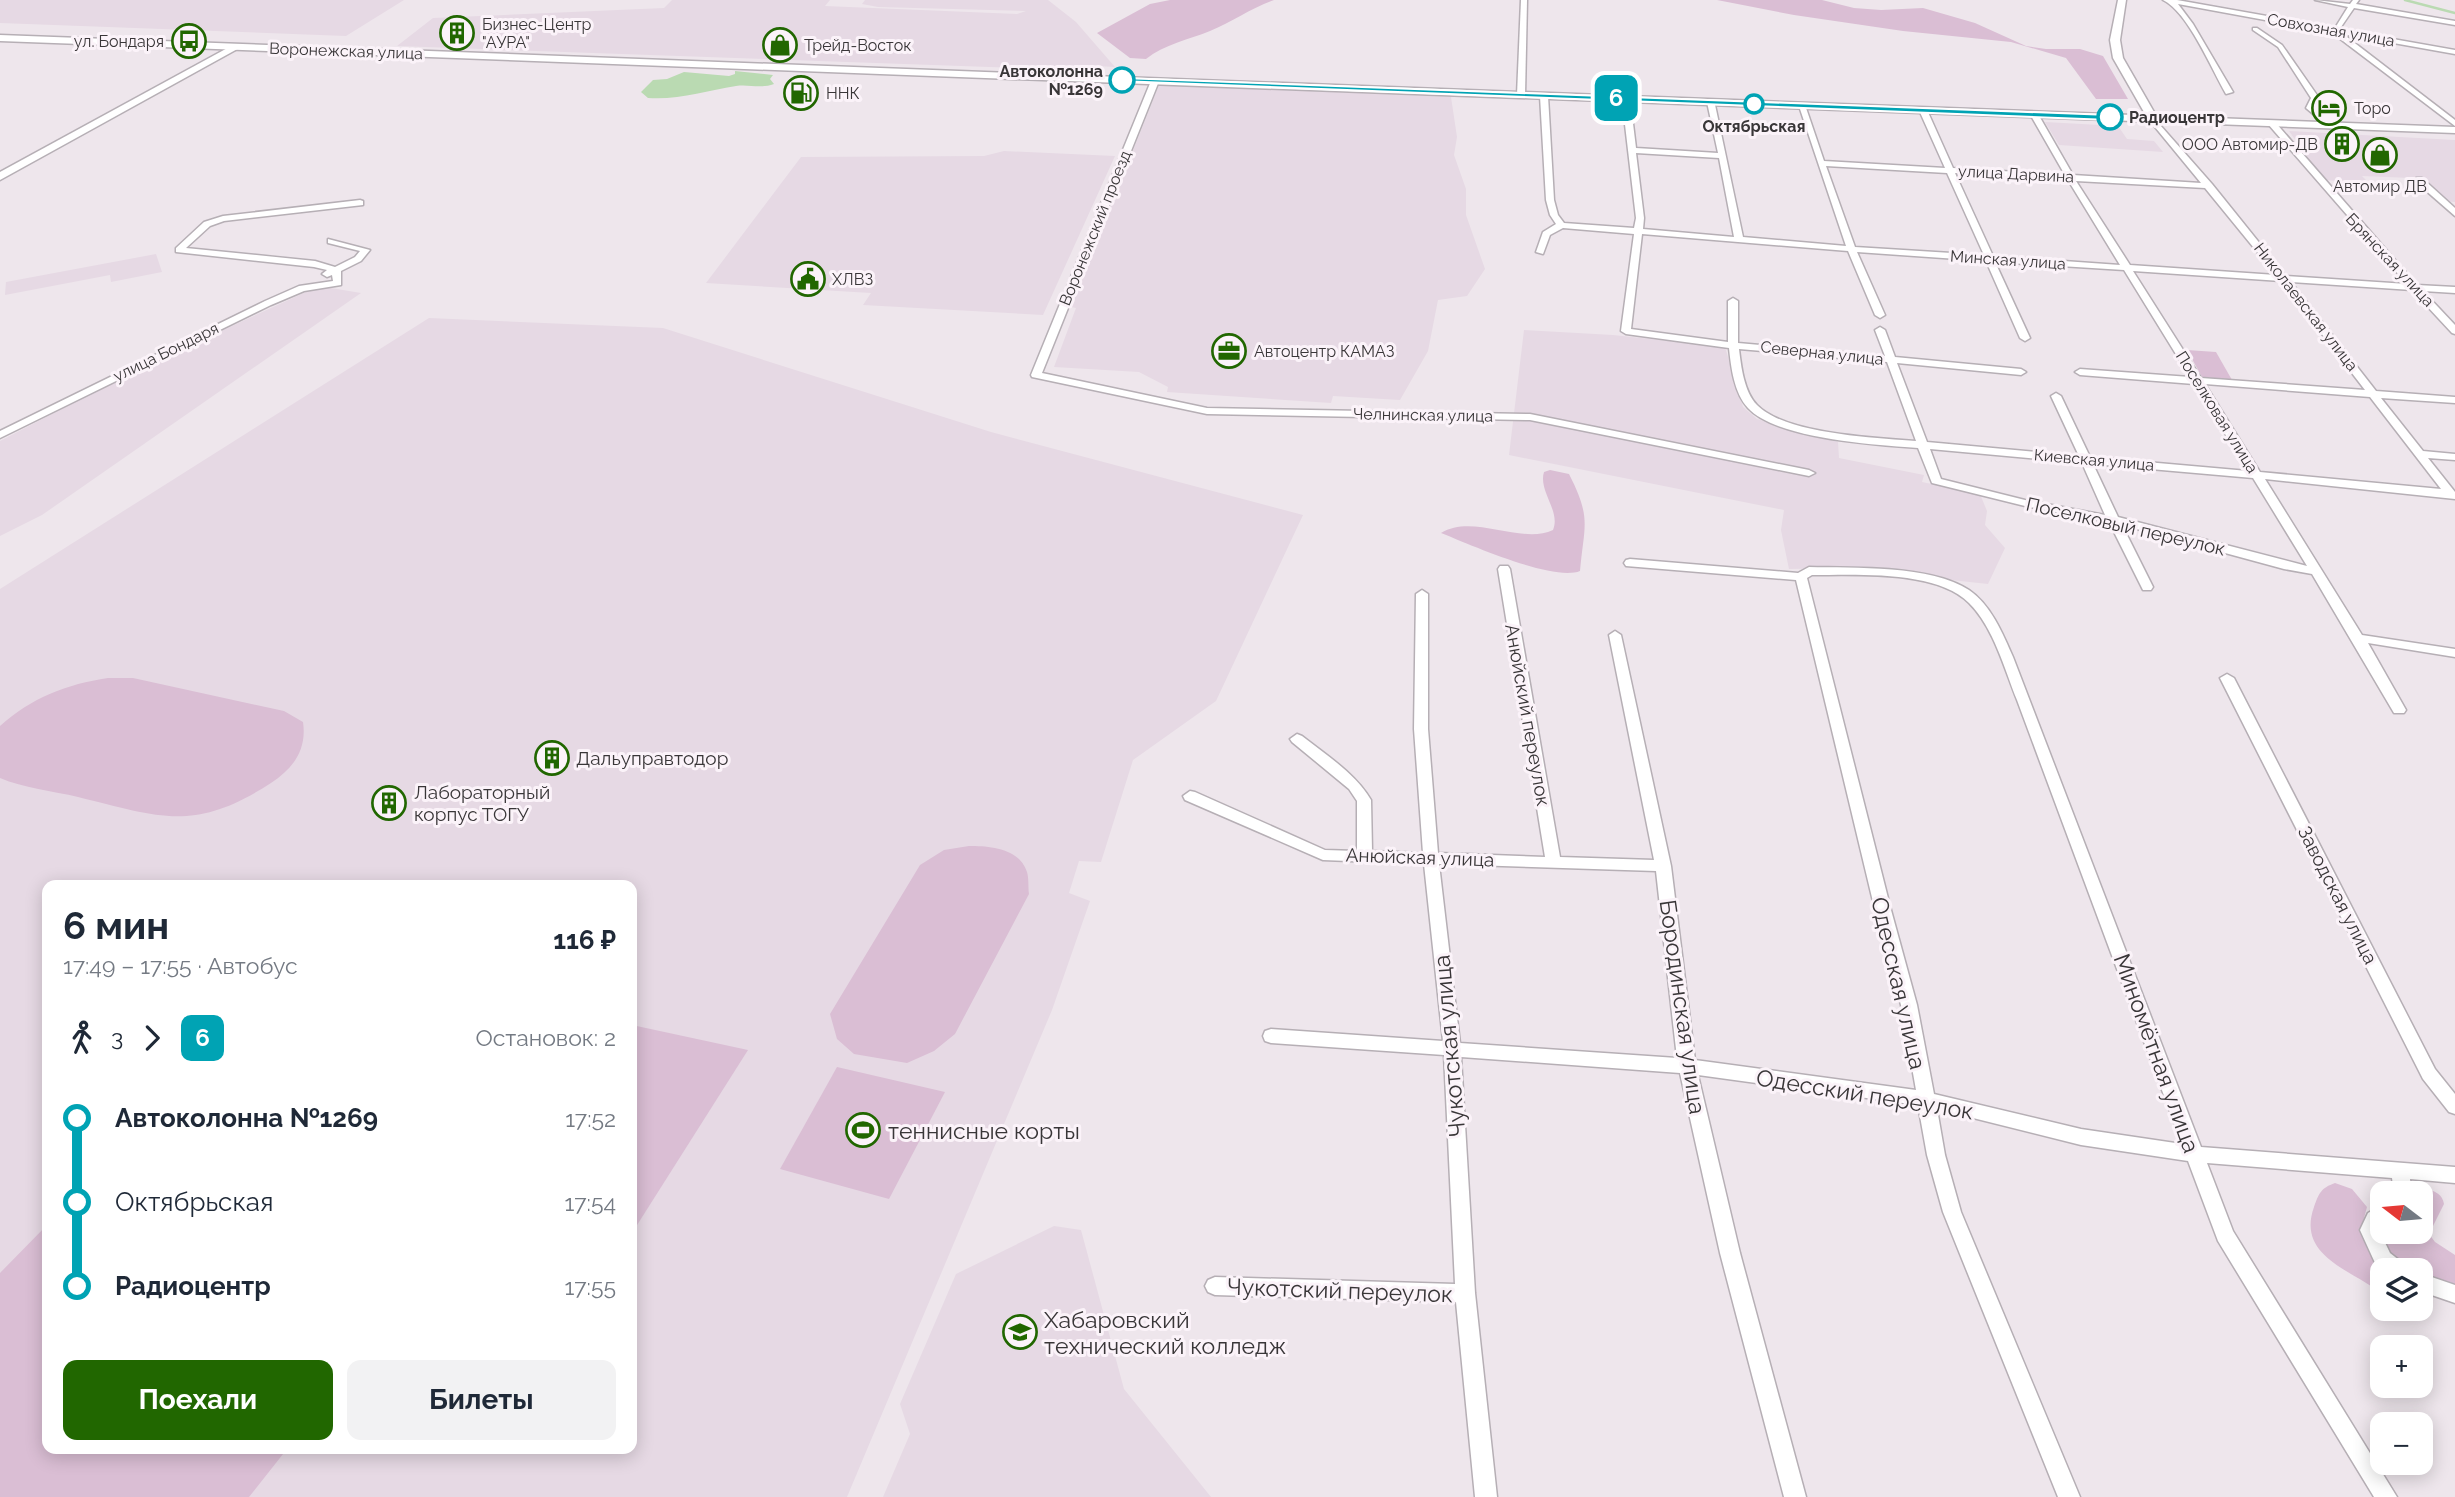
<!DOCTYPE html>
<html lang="ru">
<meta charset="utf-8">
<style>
body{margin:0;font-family:Raleway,sans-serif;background:#f2f2f3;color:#1f2937;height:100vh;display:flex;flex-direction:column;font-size:26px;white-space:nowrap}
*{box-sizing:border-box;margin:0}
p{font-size:23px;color:#747a83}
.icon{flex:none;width:38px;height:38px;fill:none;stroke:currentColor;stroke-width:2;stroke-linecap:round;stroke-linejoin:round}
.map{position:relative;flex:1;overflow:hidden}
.sheet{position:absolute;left:42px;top:880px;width:595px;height:574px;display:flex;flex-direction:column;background:#fff;border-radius:14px;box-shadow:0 4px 18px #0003}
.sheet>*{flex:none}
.badge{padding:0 14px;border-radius:10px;font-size:24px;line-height:46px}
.needle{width:46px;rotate:286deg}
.controls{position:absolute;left:2370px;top:1181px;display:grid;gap:14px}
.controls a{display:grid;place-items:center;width:63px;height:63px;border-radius:14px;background:#fff;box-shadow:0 4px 18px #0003;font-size:35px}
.map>.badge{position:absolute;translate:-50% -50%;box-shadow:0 0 0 4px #fff}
.legs{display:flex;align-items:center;gap:10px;height:77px;padding:0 21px;font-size:23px}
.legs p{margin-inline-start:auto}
.overview{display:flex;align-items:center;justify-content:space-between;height:119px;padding:0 21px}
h1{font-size:38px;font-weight:700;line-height:52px}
.button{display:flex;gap:14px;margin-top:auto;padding:14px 21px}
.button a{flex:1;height:80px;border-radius:14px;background:#216700;color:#fff;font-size:28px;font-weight:700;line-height:80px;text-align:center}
.button a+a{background:#f2f2f3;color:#1f2937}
ul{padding:0 21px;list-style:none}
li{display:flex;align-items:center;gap:24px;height:84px;font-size:26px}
li i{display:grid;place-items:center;width:10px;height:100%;margin:0 9px;background:currentColor}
li i::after{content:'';width:18px;height:18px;margin:-9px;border:5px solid;border-radius:50%;background:#fff}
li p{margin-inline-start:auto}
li:first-child i{background:linear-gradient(#0000 50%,currentColor 0)}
li:last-child i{background:linear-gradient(currentColor 50%,#0000 0)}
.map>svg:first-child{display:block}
.built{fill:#e6d9e4;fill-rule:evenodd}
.green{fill:#dabed4}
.water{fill:#badab2}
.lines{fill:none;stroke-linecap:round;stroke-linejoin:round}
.stream{stroke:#badab2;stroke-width:2.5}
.minor-casing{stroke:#b6afb5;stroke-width:3}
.major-casing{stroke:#b6afb5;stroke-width:3}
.highway-casing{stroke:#b6afb5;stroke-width:3}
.minor{fill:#fff;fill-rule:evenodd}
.major{fill:#fff;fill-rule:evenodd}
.highway{fill:#fff;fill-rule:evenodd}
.line-1{fill:#00a3b4;stroke:#fff;stroke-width:2}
.stop-1-dot{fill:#fff;stroke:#00a3b4;stroke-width:3.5}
.labels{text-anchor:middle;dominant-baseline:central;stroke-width:6;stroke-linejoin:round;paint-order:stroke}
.far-poi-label{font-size:16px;fill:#393638;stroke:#fbf3f9;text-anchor:start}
.far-street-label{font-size:16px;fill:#393638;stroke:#fbf3f9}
.far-stop-label{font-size:16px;font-weight:bold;fill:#393638;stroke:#fbf3f9;text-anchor:end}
.street-label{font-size:19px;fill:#393638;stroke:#fbf3f9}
.poi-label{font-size:19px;fill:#393638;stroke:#fbf3f9;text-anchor:start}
.near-street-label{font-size:23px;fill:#393638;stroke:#fbf3f9}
.near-poi-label{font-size:23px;fill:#393638;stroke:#fbf3f9;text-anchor:start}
</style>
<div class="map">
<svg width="2455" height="1497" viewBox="0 0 2455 1497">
<rect width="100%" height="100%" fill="#eee6ec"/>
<g class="built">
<path d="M0,0H404L346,36L0,23Z"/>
<path d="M672,0H830L825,6L1017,14L1026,11L878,7L862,4L865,0H1048L1076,22L1115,67L1080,65L1076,70L397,46L433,18L664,8Z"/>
<path d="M1159,85L1451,97L1457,137L1454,155L1466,189V215L1485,269L1467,296L1438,300L1428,351L1400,400L1333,396L1331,403L1167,392L1168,387L1139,372L1054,367L1076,308L1071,307Z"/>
<path d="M2045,122L2118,126L2127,139L2154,141L2163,152L2059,145Z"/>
<path d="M2289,131L2455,140V202L2436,201L2411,178L2362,176L2369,183L2324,180Z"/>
<path d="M1004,151L1115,156L1043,315L863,305L871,293L706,283L801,157L984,156Z"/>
<path d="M156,254L162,272L111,282L110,275L5,295L6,282Z"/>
<path d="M319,286L361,293L42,515L0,536V441L149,364Z"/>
<path d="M429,318L663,328L991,432L1303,515L1216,701L1133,760L1101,862L1079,861L1069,893L1090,901L1052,1010L847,1497H0V589ZM47,886H632V1449H47Z"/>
<path d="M1524,330L1613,335L1725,347L1743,407L1757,419L1838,442L1839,458L1924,475L1922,482L1980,494L1987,511L1985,525L2005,548L1988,584L1840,568L1789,569L1781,530L1784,510L1509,455Z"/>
<path d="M1054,1226L1081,1230L1124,1389L1211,1497H883L910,1434L900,1404L956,1274Z"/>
</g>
<g class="green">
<path d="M1170,0H1274C1251,8 1232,22 1210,31C1188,40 1165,44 1146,59L1130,58L1097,33L1150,4Z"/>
<path d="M1717,0H1822L1854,8L1881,10L1923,8L1975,23L2026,46L2046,49H2080L2103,56L2128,99H2096L2066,58L2011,42L1903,31L1794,15Z"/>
<path d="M2187,350L2216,352L2232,380L2202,377Z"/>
<path d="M1550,470L1569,474C1592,519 1584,525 1580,571C1553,582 1469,544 1441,533C1473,513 1521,545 1553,530C1561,511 1538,491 1544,472Z"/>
<path d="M108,678H133L284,711L303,722C307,749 294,768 271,783C194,833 160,817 78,797C53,791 23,788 0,778V726C31,698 67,684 108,678Z"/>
<path d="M969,846C990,846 1019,848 1027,872C1029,878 1028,888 1029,894L955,1034L934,1051L907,1063L854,1054L837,1039L830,1014L920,865L944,850Z"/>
<path d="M632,1025L748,1050L632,1233Z"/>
<path d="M837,1067L945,1092L889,1199L780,1169Z"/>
<path d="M2335,1183L2352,1189L2367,1207L2361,1229L2377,1258L2389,1270H2382V1294C2353,1270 2296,1257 2314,1207C2319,1193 2321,1188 2335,1183Z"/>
<path d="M2426,1188C2436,1192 2442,1194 2444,1204L2429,1234L2435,1242L2455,1255V1292L2420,1278V1270C2396,1270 2388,1252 2378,1233L2382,1221V1232H2420V1194L2413,1193Z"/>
<path d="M47,1225V1449H287L249,1497H0V1273Z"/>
</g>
<path class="water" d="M735,71L773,75L770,79L774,84C760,89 749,84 736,86C706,91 679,100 648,98L641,92L653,80L667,79L684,72L729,76L735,74Z"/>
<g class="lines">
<path class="stream" d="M2405,0L2455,13"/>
<g class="minor-casing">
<g id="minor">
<path d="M1521,0H1527L1525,95L1521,97L1517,95Z"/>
<path d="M2163,0H2177L2335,28L2348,7L2315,0L2350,4L2353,0H2359L2356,4L2455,21V25L2354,8L2341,27L2342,30L2455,50V54L2343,34L2455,120V126L2339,38L2336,33L2178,4L2193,24L2233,92L2226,94C2211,68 2188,12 2163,0Z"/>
<path d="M2253,28H2257L2282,45L2319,98L2313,106L2336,124V128H2330L2306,108L2311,98L2278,47L2253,30Z"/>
<path d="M1155,79L1159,81L1042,373L1207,408L1530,414L1809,470L1815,473L1809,476L1530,420L1207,414L1032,377L1031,375L1151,81Z"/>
<path d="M1544,94L1548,96L1554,200L1558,215L1564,223L1634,228L1636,218L1622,99L1626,97L1630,99L1636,148L1718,153L1707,102L1714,100L1743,237L1846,246L1798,103L1805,105L1824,161L1945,168L1919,110L1923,108L1927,110L1953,168L2065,175L2030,114L2034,112L2038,114L2073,175L2201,183L2150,121V117H2153L2212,184L2286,276L2407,284L2268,124L2275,122L2417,285L2455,287V293L2423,291L2455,325V334L2452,333L2412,290L2291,282L2376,391L2455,397V403L2381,398L2423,451L2455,454V460L2428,458L2455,492V499L2265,479L2362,635L2455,649V657L2368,643L2406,710L2404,713H2394L2312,574L2284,569L2122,525L2153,587L2151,590H2143L2109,522L2025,506L1932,483L1918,448C1877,445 1776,439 1748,408C1734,393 1731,367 1729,348L1626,334L1621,331L1634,234L1563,228L1550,235L1543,254L1536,252L1543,232L1556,224L1550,215L1546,200L1540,96ZM1636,153L1719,158L1734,237L1643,229L1644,218ZM1826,166L1947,173L1984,255L1855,247ZM1955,173L2068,180L2120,265L1993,256ZM2076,181L2205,188L2276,275L2130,265ZM1642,234L1848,251L1875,315L1880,318L1885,315L1857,252L1986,261L2020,338L2025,341L2030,338L1995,262L2124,270L2190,377L2080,369L2075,372L2080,375L2194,384L2248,471L2090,457L2061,396L2056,393L2051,396L2079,456L1927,442L1897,363L2021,375L2026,372L2021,369L1895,357L1885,330L1880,327L1875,330L1885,356L1738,343V301L1733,298L1728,301V342L1631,329ZM2133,271L2281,281L2365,390L2201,378ZM1739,349L1887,362L1916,441C1876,438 1785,434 1757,405C1744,392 1741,366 1739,349ZM2205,384L2370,397L2441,489L2260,472ZM1930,449L2082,463L2105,515L2025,500L1941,479ZM2093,464L2253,478L2307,566L2118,517Z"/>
<path d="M2416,178H2422L2455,208V216L2416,182Z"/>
<path d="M360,200L363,201V205L224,221L210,226L186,248L315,261L335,267L355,257L360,251L328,243V239L370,250L361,261L341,271V285L304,291L271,305L0,438V431L265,301L299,286L333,281L332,275L327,277L322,274L327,270L314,267L176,252V248L204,222L223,216Z"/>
<path d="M1630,559L1798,573L1809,567C1853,568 1932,565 1969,590C1991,605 2003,634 2013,657L2201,1147L2455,1167V1183L2410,1179L2412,1194H2394L2392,1178L2207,1163L2233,1231L2397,1497H2374L2218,1241L2188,1161L2081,1145L1937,1109L1945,1155L1961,1212L2080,1497H2058L1943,1212L1927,1155L1918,1105L1698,1075L1740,1253L1806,1497H1784L1720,1253L1680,1073L1461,1057L1475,1293L1497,1497H1475L1456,1302L1215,1295L1208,1292L1205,1286L1208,1280L1215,1277L1455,1284L1444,1055L1271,1043L1265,1041L1263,1036L1265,1031L1271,1029L1443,1041L1424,864L1323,860L1185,800L1183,796L1190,791L1195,792L1325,850L1357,851V801L1349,789L1292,742L1290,739L1297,734L1302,736C1326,755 1355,773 1371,800L1372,851L1423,853L1414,729L1416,594L1422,590L1428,594V729L1438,853L1545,857L1498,569L1500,566H1508L1510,569L1560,857L1654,860L1609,635L1615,631L1621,635L1671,866L1695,1060L1916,1090L1901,1005L1875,910L1796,580L1626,566L1624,563L1626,560ZM1812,575C1856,575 1937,570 1969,603C1994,628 2004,668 2017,700L2182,1144L2081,1129L1934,1094L1917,1005L1891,910L1807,578ZM1439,864L1656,871L1677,1058L1460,1043Z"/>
<path d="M2227,674L2234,678L2435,1069L2455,1094V1114L2449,1112L2423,1079L2220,678Z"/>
<path d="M2382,1205V1225L2379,1230L2390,1253L2404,1264L2406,1270H2383L2376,1265L2360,1230L2368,1213Z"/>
<path d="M2420,1273L2455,1285V1303L2420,1291Z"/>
</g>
</g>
<g class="major-casing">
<g id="major">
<path d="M2118,0H2126L2120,40L2123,58L2158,119L2157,121L2148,119L2113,58L2110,40Z"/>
<path d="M233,45L241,47L0,180V172Z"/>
</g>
</g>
<g class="highway-casing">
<path id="highway" d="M0,35L2455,127V133L0,41Z"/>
</g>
<use href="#minor" class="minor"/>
<use href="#major" class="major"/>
<use href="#highway" class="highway"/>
</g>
<path class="line-1" d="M1122,78L2110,115L2113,117L2110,120L1119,81Z"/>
<defs>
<g id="building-ring" transform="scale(1.75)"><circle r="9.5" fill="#fbf3f9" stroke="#216700" stroke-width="1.5"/><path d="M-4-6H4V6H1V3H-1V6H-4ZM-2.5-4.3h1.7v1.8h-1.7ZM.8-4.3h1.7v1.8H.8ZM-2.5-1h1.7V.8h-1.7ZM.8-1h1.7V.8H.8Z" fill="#216700"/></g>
<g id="bus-ring" transform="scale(1.75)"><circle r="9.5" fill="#fbf3f9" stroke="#216700" stroke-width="1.5"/><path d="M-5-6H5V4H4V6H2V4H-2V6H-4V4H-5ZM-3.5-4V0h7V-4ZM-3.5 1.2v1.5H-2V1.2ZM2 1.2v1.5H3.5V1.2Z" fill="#216700"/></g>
<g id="shop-ring" transform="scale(1.75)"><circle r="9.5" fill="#fbf3f9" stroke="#216700" stroke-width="1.5"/><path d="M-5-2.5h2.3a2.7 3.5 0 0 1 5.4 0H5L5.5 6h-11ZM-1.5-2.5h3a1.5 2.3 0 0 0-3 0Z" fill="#216700"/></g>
<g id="fuel-ring" transform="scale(1.75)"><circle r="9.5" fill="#fbf3f9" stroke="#216700" stroke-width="1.5"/><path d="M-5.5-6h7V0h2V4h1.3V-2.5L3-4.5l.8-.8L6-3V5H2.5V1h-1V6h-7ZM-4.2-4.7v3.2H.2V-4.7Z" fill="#216700"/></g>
<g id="hotel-ring" transform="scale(1.75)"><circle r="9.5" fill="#fbf3f9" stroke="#216700" stroke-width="1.5"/><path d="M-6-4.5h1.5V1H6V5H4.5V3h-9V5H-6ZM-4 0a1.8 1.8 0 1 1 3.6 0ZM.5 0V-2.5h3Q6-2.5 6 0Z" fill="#216700"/></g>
<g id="civic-ring" transform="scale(1.75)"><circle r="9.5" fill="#fbf3f9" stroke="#216700" stroke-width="1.5"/><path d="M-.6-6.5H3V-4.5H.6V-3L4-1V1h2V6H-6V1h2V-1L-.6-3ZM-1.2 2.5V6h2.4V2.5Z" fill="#216700"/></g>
<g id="office-ring" transform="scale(1.75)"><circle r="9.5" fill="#fbf3f9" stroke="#216700" stroke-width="1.5"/><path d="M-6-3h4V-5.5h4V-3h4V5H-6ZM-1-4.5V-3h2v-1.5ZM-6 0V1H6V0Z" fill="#216700"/></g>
<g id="stadium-ring" transform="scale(1.75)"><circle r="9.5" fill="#fbf3f9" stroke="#216700" stroke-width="1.5"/><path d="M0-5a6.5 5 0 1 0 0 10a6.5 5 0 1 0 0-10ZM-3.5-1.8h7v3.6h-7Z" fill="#216700"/></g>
<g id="university-ring" transform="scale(1.75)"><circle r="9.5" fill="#fbf3f9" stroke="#216700" stroke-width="1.5"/><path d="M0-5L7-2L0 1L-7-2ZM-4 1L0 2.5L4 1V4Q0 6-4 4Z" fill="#216700"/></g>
</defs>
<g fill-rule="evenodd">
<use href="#building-ring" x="457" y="33"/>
<use href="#bus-ring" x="189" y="41"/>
<use href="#shop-ring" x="780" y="45"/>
<use href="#fuel-ring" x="801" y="93"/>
<use href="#hotel-ring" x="2329" y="108"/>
<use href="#building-ring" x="2342" y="144"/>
<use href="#shop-ring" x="2380" y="155"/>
<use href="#civic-ring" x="808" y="279"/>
<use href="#office-ring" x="1229" y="351"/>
<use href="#building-ring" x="552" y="758"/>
<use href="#building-ring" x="389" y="803"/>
<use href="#stadium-ring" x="863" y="1130"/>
<use href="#university-ring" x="1020" y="1332"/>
</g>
<g class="stop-1-dot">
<circle cx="1122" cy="80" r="12"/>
<circle cx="1754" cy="104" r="9"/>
<circle cx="2110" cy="117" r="12"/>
</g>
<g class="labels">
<g class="far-poi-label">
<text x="482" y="24">Бизнес-Центр<tspan x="482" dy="18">"АУРА"</tspan></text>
<text x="164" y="41" text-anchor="end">ул. Бондаря</text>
<text x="804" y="45">Трейд-Восток</text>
<text x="826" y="93">ННК</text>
<text x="2354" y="108">Торо</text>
<text x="2318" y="144" text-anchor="end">ООО Автомир-ДВ</text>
<text x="2380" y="186" text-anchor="middle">Автомир ДВ</text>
<text x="832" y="279">ХЛВЗ</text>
<text x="1254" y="351">Автоцентр КАМАЗ</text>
</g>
<g class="far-street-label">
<text transform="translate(2331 30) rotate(10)">Совхозная улица</text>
<text transform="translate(346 51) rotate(2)">Воронежская улица</text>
<text transform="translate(2016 174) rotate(3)">улица Дарвина</text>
<text transform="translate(1095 228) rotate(-68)">Воронежский проезд</text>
<text transform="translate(2008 260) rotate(4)">Минская улица</text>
<text transform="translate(2390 260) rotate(47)">Брянская улица</text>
<text transform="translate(2306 307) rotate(52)">Николаевская улица</text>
<text transform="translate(166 352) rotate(-26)">улица Бондаря</text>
<text transform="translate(1822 353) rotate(6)">Северная улица</text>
<text transform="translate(2217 412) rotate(58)">Поселковая улица</text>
<text transform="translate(1423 415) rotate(1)">Челнинская улица</text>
<text transform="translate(2094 460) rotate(5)">Киевская улица</text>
</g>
<g class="far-stop-label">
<text x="1103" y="71">Автоколонна<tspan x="1103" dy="18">№1269</tspan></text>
<text x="2129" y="117" text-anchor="start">Радиоцентр</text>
<text x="1754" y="126" text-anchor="middle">Октябрьская</text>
</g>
<g class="street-label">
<text transform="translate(2126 526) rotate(13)">Поселковый переулок</text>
<text transform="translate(1528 715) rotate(80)">Анюйский переулок</text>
<text transform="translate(1420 857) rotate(2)">Анюйская улица</text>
<text transform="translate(2338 895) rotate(63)">Заводская улица</text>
</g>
<g class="poi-label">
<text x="576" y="758">Дальуправтодор</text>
<text x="414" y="792">Лабораторный<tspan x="414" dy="22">корпус ТОГУ</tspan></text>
</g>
<g class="near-street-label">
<text transform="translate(1899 983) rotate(77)">Одесская улица</text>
<text transform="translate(1683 1007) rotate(82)">Бородинская улица</text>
<text transform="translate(1449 1046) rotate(-95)">Чукотская улица</text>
<text transform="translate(2157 1053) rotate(70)">Миномётная улица</text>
<text transform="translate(1865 1094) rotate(9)">Одесский переулок</text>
<text transform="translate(1340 1290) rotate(2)">Чукотский переулок</text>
</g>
<g class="near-poi-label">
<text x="888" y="1130">теннисные корты</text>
<text x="1044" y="1319">Хабаровский<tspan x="1044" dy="26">технический колледж</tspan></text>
</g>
</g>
</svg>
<div class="controls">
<a><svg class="needle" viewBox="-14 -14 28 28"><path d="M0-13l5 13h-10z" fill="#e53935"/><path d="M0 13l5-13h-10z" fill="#747a83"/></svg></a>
<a><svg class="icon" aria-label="layers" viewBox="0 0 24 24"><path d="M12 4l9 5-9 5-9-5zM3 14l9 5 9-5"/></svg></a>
<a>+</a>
<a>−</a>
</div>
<b class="badge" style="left:1616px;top:98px;background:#00a3b4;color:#fff">6</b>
<section class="sheet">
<div class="overview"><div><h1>6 мин</h1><p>17:49 – 17:55 · Автобус</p></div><b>116 ₽</b></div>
<div class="legs"><svg class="icon" aria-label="walk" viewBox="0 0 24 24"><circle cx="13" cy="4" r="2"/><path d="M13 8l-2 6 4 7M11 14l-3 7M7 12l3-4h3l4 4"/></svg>3<svg class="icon" aria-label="forward" viewBox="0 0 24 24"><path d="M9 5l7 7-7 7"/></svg><b class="badge" style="background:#00a3b4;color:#fff">6</b><p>Остановок: 2</p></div>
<ul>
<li><i style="color:#00a3b4"></i><b>Автоколонна №1269</b><p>17:52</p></li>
<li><i style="color:#00a3b4"></i><span>Октябрьская</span><p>17:54</p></li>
<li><i style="color:#00a3b4"></i><b>Радиоцентр</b><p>17:55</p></li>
</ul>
<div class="button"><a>Поехали</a><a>Билеты</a></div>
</section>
</div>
